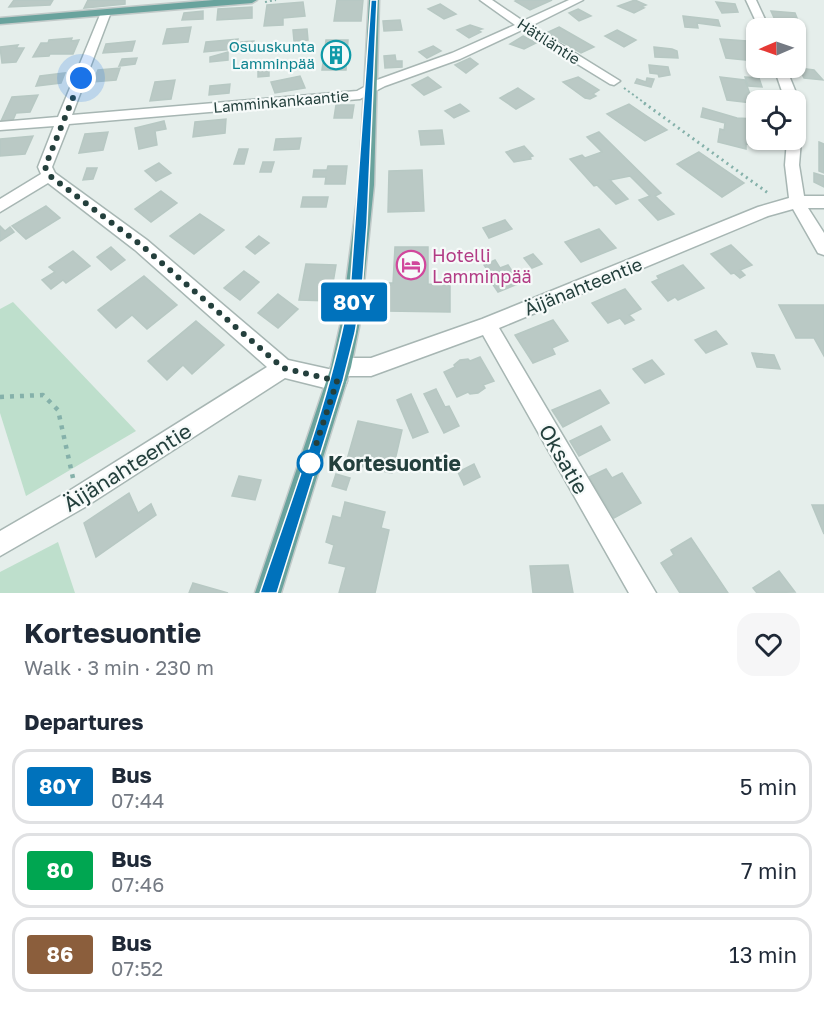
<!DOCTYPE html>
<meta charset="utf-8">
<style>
body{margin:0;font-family:"Golos Text",sans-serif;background:#f6f6f7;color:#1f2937;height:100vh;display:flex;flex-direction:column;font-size:22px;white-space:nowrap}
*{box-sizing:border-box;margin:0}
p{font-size:20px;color:#747a83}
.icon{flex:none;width:33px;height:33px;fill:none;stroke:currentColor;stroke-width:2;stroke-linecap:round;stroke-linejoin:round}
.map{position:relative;height:593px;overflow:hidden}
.panel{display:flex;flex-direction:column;background:#fff;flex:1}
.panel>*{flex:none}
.badge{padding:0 12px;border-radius:4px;font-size:21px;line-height:39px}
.needle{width:39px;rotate:268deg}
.fabs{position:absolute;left:746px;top:18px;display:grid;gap:12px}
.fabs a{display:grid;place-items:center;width:60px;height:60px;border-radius:12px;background:#fff;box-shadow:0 2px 4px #0004;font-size:30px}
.you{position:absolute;width:30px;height:30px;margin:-15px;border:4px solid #fff;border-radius:50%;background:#1a73e8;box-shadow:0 0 0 9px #1a73e833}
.map>.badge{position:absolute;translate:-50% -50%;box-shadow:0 0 0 3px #fff}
h2{padding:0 24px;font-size:22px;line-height:54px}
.round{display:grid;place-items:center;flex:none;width:63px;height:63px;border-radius:18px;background:#f6f6f7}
.head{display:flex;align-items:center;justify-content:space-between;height:102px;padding:0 24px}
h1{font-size:28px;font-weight:700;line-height:45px}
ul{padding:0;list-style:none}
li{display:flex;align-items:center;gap:18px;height:75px;margin:0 12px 9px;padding:0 12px;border:3px solid #e0e1e3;border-radius:18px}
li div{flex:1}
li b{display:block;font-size:22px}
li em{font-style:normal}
li .badge{min-width:66px;font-weight:700;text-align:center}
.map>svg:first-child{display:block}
.green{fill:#bedfcc}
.building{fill:#bac9c5;stroke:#b7c8c3;stroke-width:1.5}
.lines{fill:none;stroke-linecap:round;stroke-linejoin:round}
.minor-casing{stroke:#a7b6b3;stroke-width:3}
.major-casing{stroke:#c2cac9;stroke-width:3}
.path-far2{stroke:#85b1aa;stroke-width:2;stroke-dasharray:2 3;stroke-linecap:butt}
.path-far1{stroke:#85b1aa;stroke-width:3;stroke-dasharray:2 4;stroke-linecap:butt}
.path{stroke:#85b1aa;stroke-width:4.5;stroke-dasharray:4 6;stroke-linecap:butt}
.minor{fill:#fff;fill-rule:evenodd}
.major{fill:#69a39d;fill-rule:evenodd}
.line{fill:#0072bc;stroke:#fff;stroke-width:1.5}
.walk{stroke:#24403d;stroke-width:6;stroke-dasharray:0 10.8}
.stop-dot{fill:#fff;stroke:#0072bc;stroke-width:3}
.labels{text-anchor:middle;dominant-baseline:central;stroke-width:4.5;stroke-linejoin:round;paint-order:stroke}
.far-street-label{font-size:15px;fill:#24403d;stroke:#f6faf9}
.far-culture-label{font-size:15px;fill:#0d838f;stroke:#f6faf9;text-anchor:end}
.hotel-label{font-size:18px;fill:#b23c85;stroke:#f6faf9;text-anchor:start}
.street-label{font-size:18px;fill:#24403d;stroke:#f6faf9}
.near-street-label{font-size:21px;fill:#24403d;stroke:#f6faf9}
.near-stop-label{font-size:21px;font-weight:bold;fill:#24403d;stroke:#f6faf9;text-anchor:start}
</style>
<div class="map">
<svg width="824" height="593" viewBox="0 0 824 593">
<rect width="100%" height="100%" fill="#e5eeeb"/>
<g class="green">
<path d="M13,302L136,431L26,496L0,413V309Z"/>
<path d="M58,542L75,593H0V572Z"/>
</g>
<g class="building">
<path d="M14,0H53L50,5L9,7Z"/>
<path d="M125,0V4L84,8L88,0Z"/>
<path d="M337,0H363L361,21H334Z"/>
<path d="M517,0H552L530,10L515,1Z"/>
<path d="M635,0L646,5L641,7L644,8L634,13L618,6Z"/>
<path d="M303,2L305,16L283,18V25L264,26L267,5Z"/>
<path d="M716,2L735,4L738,12L722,13Z"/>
<path d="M440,4L456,14L444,19L428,9Z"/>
<path d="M252,7V18L217,20L218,9Z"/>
<path d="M578,9L591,16L579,21L569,13Z"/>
<path d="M203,11V19L182,20L184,13Z"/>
<path d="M771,11L795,13L797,18H793L796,24L776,22Z"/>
<path d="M683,16L718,20L720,26L697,23L698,28L685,27Z"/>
<path d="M400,20L402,30L384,31L383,21Z"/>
<path d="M470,25L482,29L478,30L481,32L469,38L457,30Z"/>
<path d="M191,27L188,42L163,44L167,29Z"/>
<path d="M559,27L594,47L581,53L546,33Z"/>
<path d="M307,29L308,40L294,41L293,30Z"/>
<path d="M617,30L636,40L624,47L605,36Z"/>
<path d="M523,36L536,43L524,49L510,44Z"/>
<path d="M72,38L71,41L79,40L73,54H50L49,56L33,57L41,43H48L49,40Z"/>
<path d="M238,39L235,49L204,52L206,42Z"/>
<path d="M720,39L747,41L754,61L726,58Z"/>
<path d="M326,40H348L346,70H322Z"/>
<path d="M135,41L132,51L103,53L106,44Z"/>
<path d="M254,41V48L240,49L241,42Z"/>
<path d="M18,45L16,48H24L16,62L2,63L0,47Z"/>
<path d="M433,46L441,51L427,58L419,52Z"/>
<path d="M654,47L672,49L677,51L678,58L655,57Z"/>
<path d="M228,52V60L210,62V57Z"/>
<path d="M395,55L396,61H402V67L385,68L384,56Z"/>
<path d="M137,58L135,64L119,66L122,59Z"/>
<path d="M470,58L478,64L466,73L455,65Z"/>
<path d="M269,62V76L258,77V63Z"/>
<path d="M649,65L668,67L670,75L659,77L658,74L650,73Z"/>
<path d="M120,68L116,80L93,82L98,70Z"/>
<path d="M799,68L814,70L823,80L804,78Z"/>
<path d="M65,73L61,83L36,86L40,76Z"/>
<path d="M300,76L305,88L275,93L271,82Z"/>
<path d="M428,77L441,87L424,95L412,85Z"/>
<path d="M578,77L599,90L593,94L596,96L590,99L585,98L563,82Z"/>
<path d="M720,77L745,80L753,103L727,100Z"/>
<path d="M745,77L759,78L762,87L748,86Z"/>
<path d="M647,78L654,79L651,87L635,83L637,79L646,82Z"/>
<path d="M175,80L171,99L150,101L155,82Z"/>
<path d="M230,84L229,93L209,95L210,86Z"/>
<path d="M518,88L534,99L516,109L500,98Z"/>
<path d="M38,95L30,112L16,113L13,120L1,121L12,97Z"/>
<path d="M460,104L469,111L454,118L445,111Z"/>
<path d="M629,104L667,130L645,141L607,114Z"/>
<path d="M336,105H354L352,118H334Z"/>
<path d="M703,108L737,118L756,119V129L748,127L747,133L752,134V145L746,144V149L718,142L720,129L724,130L725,123L701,117Z"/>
<path d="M226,119L225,133L193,137L195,122Z"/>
<path d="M164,121L166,129L155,131L157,145L139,149L135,128Z"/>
<path d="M442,130L444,144L421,145L419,131Z"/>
<path d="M108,132L103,150L79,153L85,134Z"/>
<path d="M599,132L661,193L655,196L674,214L658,220L639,200L650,196L630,176L610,180L628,199L616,204L597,185L594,186L570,159L582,155L585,158L602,152L587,137Z"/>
<path d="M33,136L25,154L0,156V139Z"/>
<path d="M301,138L299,149L274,150L276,139Z"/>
<path d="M819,142L824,144V173L819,171Z"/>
<path d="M524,146L533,156L530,157L531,159L514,162L506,152Z"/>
<path d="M239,149H248L244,164H234Z"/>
<path d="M699,152L744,183L722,197L677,164Z"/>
<path d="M263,162H274L271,172H260Z"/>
<path d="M159,163L171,173L156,181L145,171Z"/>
<path d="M328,166H347L345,184H325L326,177H313L314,170H327Z"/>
<path d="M87,168H97L93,179L83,180Z"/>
<path d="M422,170L424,211L388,212L389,171Z"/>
<path d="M814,173L824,176V187L814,182Z"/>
<path d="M161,191L177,203L151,222L135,209Z"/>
<path d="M303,197H328L326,207H301Z"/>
<path d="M46,206L60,218L26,239L12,226Z"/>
<path d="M200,214L224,230L194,254L170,236Z"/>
<path d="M505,220L512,229L489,238L483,228Z"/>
<path d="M0,226L5,231L10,227L14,232L0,241Z"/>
<path d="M599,229L616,248L581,262L565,242Z"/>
<path d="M259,236L269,243L255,254L246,247Z"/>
<path d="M731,245L752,265L740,270L745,275L740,278L734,273L731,274L711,254Z"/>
<path d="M111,247L125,260L111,270L97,257Z"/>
<path d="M395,247H428V284L450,285V312L386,311L388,283H393Z"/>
<path d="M73,251L90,266L66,283L63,280L51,289L42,280L55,272L49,267Z"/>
<path d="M533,254L542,264L532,268L524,258Z"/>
<path d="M495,260L500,268L508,265L512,271L514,270L520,283L498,292L485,273L489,272L484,265Z"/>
<path d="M306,264L336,265L330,301L299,300Z"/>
<path d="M683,265L704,288L678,300L675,297L668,301L652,282L659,279L657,276Z"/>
<path d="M244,271L259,282L240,300L224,288Z"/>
<path d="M144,276L177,305L147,329L132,315L116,328L98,310Z"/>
<path d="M625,289L641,309L629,315L634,320L625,324L620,318L608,323L592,303Z"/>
<path d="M278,294L298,309L278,328L258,313Z"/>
<path d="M779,305H824V356L814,338H796Z"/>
<path d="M553,320L568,341L552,348L555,354L533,363L515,335Z"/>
<path d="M196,321L224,345L192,374L183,365L167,380L148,361Z"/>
<path d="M716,331L727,344L706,353L695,340Z"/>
<path d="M752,353L774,355L780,369L757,367Z"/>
<path d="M480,357L494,381L483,385L485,388L478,393L470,394L468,392L457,397L444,372L455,367L454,365L460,360L468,359L470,361Z"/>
<path d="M652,360L664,374L645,383L633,369Z"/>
<path d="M436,389L445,407L449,406L459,426L444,433L424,394Z"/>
<path d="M600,390L609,403L563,427L552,410Z"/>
<path d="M411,394L428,432L413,438L397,400Z"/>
<path d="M358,421L402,430L392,473L346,463Z"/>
<path d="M601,426L610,440L579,456L570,441Z"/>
<path d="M474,464L480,477L464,485L458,472Z"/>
<path d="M606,469L612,478L622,473L641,503L614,518L589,477Z"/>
<path d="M336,474L350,478L346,490L332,486Z"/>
<path d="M239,476L261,480L255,500L232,496Z"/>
<path d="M129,493L138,513L151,504L156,515L96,557L84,523Z"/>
<path d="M345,502L385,512L381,528L389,530L375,593H339L346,567L329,563L334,545L326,542L333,516L341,518Z"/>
<path d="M812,505H824V534Z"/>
<path d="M691,538L728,593H680L661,563L674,555L671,550Z"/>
<path d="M568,565L573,593H533L530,566Z"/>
<path d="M779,571L795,592L757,593L753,588Z"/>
<path d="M193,583L228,593H189Z"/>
</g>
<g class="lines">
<g class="minor-casing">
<g id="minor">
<path d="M480,0H492L523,21L569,0H583L531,26L620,81L614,85L610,84L522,30L460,59L385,86L360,99L69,124L52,167L55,173L147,240L288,360L333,370L331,367L334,360L341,358H371L482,319L758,207L789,198L785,165L787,140H795V136L799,137L801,140L799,165L804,196H824V208H808L824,233V255L818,253L793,209L768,216L499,328L656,593H629L483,335L371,376H345L347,381L344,388L337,391L285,378L85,507L0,556V531L69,491L267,367L135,250L48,183L0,212V199L41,174L38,167L54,126L0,130V122L58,117L102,10H110L111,12L72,115L357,91L377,80L452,53L515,25Z"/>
<path d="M746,0H756L769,28H759Z"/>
<path d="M774,68H786L799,100L797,103L795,100H785Z"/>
</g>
</g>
<g class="major-casing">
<g id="major">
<path d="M214,0H257L252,3L0,24V18Z"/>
<path d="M369,0H379L374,185L360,322L351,367L281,593H255L331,367L341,322L359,185Z"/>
</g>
</g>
<g class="path-far2">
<path d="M265,2L276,0"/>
<path d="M624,88L646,104"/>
</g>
<path class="path-far1" d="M644,103L768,193"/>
<path class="path" d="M0,397L43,395L58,410L73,478"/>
<use href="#minor" class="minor"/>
<use href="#major" class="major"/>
</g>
<path class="line" d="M371,0H377L367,224L362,291L355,333L343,381L277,593H260C293,494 332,395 350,291Z"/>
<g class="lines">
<path class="walk" d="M81,78L45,167L50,176L141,245L283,368L337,381L310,463"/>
</g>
<defs>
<g id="building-ring" transform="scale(1.5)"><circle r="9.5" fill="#f6faf9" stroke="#0f9aa8" stroke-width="1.5"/><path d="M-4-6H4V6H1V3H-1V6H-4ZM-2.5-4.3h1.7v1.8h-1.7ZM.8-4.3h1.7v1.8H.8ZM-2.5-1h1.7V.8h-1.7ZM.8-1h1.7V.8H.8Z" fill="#0f9aa8"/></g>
<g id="hotel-ring" transform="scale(1.5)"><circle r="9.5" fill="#f6faf9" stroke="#d1479c" stroke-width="1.5"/><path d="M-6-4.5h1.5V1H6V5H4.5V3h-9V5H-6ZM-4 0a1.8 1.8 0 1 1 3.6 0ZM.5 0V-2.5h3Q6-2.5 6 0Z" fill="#d1479c"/></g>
</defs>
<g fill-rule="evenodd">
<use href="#building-ring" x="336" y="55"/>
<use href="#hotel-ring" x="411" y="265"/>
</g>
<circle class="stop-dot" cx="310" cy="463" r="12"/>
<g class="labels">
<g class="far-street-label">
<text transform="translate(549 41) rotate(33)">Hätiläntie</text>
<text transform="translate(281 101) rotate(-5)">Lamminkankaantie</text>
</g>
<g class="far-culture-label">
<text x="315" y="46">Osuuskunta<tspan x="315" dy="17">Lamminpää</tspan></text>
</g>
<g class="hotel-label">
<text x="432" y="255">Hotelli<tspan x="432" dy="21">Lamminpää</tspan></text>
</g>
<g class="street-label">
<text transform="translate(583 286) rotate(-22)">Äijänahteentie</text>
</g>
<g class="near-street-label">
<text transform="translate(564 459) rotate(60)">Oksatie</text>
<text transform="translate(127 467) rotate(-32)">Äijänahteentie</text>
</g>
<g class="near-stop-label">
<text x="328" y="463">Kortesuontie</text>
</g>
</g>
</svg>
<div class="fabs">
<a><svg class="needle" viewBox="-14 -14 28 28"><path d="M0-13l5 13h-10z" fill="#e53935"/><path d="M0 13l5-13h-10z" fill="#747a83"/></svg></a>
<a><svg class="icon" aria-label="locate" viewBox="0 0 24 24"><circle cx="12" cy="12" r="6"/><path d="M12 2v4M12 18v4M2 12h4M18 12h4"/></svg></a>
</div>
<div class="you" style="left:81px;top:78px"></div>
<b class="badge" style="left:354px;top:302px;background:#0072bc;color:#fff">80Y</b>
</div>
<section class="panel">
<div class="head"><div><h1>Kortesuontie</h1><p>Walk · 3 min · 230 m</p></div><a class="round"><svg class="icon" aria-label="heart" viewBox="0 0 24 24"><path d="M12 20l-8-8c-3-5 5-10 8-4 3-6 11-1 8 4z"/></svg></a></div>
<h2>Departures</h2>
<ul>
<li><span class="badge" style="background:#0072bc;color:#fff">80Y</span><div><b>Bus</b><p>07:44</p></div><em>5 min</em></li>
<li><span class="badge" style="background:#00a651;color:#fff">80</span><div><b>Bus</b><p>07:46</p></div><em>7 min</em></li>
<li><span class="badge" style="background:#8b5e3c;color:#fff">86</span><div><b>Bus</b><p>07:52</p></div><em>13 min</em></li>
</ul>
</section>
